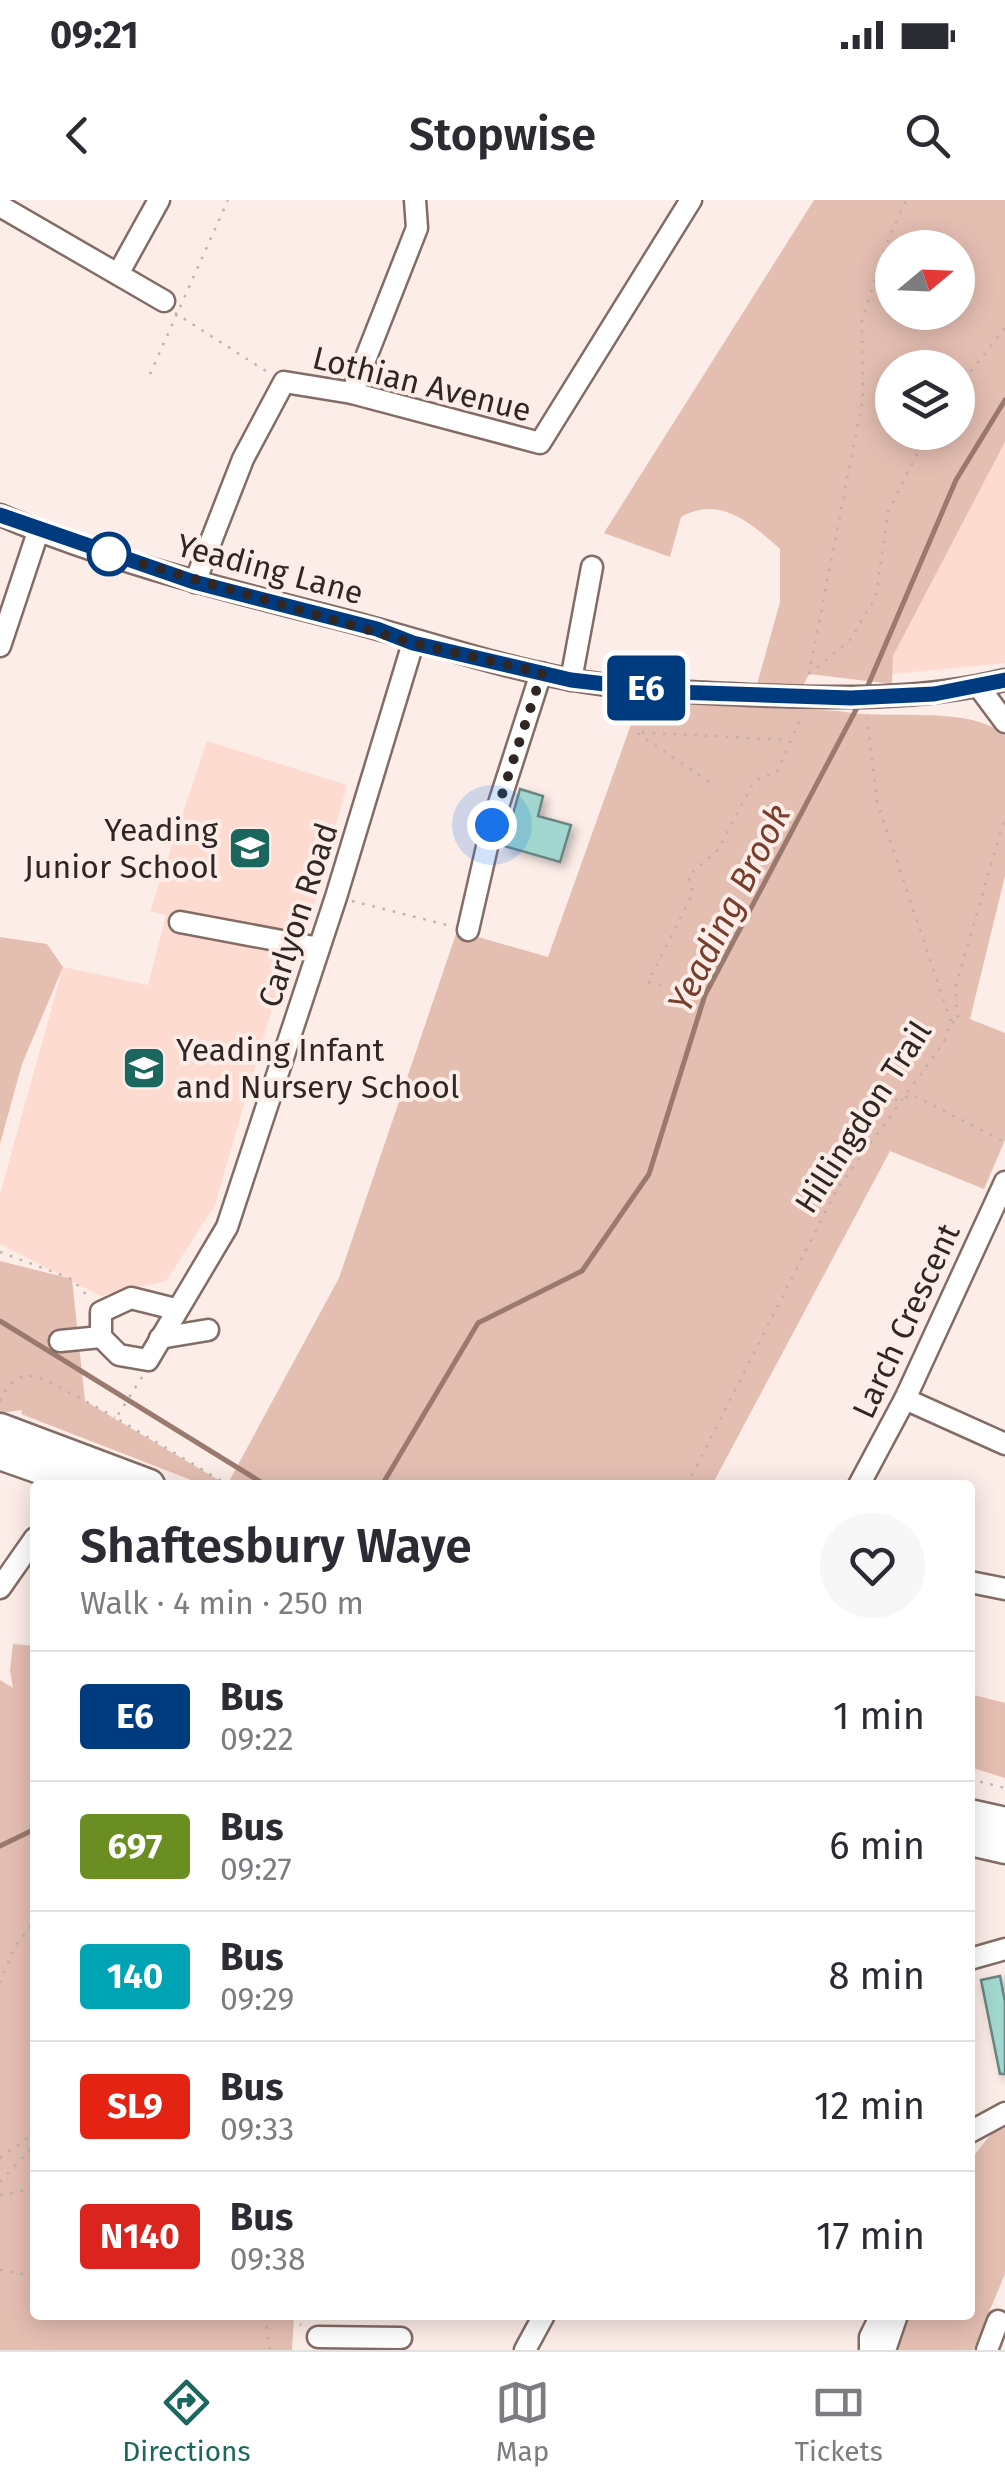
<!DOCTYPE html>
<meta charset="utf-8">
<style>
body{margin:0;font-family:"Fira Sans",sans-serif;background:#f7f7f7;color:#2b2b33;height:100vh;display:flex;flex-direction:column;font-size:38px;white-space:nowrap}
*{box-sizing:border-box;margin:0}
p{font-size:32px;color:#7c7c81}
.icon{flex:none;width:55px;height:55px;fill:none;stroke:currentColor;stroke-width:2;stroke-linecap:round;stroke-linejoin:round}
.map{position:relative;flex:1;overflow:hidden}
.sheet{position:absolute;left:30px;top:1280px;width:945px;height:840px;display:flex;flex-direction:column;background:#fff;border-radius:10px;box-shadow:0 5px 25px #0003}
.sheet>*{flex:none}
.badge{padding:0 20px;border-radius:8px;font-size:35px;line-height:65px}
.needle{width:65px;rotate:71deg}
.tools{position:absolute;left:875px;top:30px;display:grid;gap:20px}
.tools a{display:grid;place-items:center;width:100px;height:100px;border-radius:50%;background:#fff;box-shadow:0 5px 25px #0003;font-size:50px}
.you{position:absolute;width:50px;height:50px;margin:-25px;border:8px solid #fff;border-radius:50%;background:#1a73e8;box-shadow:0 0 0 15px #1a73e833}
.map>.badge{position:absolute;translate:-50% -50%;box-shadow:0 0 0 5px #fff}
.round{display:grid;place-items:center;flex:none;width:105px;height:105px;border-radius:52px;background:#f7f7f7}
.overview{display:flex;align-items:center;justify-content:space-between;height:170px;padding:0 50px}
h1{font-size:48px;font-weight:600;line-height:75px}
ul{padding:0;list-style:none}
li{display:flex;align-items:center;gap:30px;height:130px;padding:0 50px;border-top:2px solid #e1e1e2}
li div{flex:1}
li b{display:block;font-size:38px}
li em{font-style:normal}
li .badge{min-width:110px;font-weight:700;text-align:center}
.status{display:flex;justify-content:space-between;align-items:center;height:70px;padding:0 50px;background:#fff;direction:ltr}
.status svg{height:28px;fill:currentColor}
header{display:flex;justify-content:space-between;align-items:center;height:130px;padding:0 50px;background:#fff;font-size:45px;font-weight:600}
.tab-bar{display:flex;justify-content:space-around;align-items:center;height:140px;border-top:2px solid #e1e1e2;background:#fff;font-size:28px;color:#7c7c81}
.tab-bar a{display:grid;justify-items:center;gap:5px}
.tab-bar .active{color:#1b665e}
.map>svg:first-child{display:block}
.built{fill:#fedbd1}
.green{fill:#e5beb2;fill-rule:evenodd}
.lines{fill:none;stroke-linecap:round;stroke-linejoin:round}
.stream{stroke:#9a796f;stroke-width:5}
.building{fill:#a1d7cf;stroke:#6a8581;stroke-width:2.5;filter:url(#shadow)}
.minor-casing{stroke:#836c65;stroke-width:25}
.highway-casing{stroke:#836c65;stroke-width:35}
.path{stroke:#beb0ab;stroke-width:2.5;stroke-dasharray:2.5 8;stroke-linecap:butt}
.minor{stroke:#fff;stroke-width:20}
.highway{stroke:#fff;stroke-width:30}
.line-casing{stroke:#fff;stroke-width:22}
.line{stroke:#003b80;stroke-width:15}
.walk{stroke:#302623;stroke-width:10;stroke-dasharray:0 18}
.stop-dot{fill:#fff;stroke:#003b80;stroke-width:5}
.labels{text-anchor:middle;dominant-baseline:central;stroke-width:8;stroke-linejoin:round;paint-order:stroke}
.street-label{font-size:32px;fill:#302623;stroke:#fdede8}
.poi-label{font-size:32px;fill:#302623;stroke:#fdede8;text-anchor:end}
.water-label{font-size:35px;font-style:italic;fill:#783e2c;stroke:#fdede8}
</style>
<div class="status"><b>09:21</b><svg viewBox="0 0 49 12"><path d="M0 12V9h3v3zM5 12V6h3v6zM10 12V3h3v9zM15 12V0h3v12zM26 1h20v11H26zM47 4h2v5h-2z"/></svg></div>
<header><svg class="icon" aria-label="back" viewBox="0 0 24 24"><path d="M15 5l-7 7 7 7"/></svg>Stopwise<svg class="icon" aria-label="search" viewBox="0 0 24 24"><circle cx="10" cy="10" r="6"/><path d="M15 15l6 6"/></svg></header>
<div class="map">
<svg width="1005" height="2150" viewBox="0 0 1005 2150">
<defs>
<filter id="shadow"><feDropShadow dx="4.5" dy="4.5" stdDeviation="5" flood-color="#0004"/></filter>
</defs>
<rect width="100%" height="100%" fill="#fdede8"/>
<g class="built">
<path d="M1005,242V463L892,474L893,456Z"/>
<path d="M207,541L347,585L303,744L291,742L215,1005L166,1081L101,1096L0,1044V994L63,767L148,785L166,715L150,711Z"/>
</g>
<g class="green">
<path d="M814,0H1005V242L893,456L892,484L809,474L800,492L754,495L780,402V349C751,323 720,295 681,317L670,357L604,333ZM892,48H958V112H892ZM892,168H958V232H892Z"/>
<path d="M639,502L839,511C887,521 968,504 1005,535V676L970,819L1005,833V940L984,989L890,951L712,1285H204L21,1214L22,1210L0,1213V1061L72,1079L85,1201L227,1285L339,1078L457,731L548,757Z"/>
<path d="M0,737L47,744L63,767L22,864L0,944Z"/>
<path d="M13,1444L35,1446V2115H294L292,2150H0V1480L13,1488L10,1470Z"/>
<path d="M970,1494L1005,1503V1578L970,1567Z"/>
<path d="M1005,1927V2074L973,2150H892L905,2115H970V1961L994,1930Z"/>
</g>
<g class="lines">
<g class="stream">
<path d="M866,490L956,280L1005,200"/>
<path d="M0,1121L264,1284L280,1285"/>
<path d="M382,1285L478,1123L582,1071L649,974L705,795L859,504"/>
<path d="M0,1646L35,1629"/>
</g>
</g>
<g class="building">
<path d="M520,589L543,596L538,616L571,625L560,662L504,646Z"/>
<path d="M1000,1776L1005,1802V1874H1000L981,1780Z"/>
</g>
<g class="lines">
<g class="minor-casing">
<g id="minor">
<path d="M0,6L164,101"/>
<path d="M118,74L159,0"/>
<path d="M352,193L417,28L415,0"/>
<path d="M0,315C112,363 231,391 348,421C421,440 493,465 568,479C627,490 689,492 749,495C835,498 921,501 1005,480"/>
<path d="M195,382L243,259L284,182L352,193L540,243L691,0"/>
<path d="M0,446L38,332"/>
<path d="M571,480L592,367"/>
<path d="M979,487L1005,522"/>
<path d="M180,722L319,748"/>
<path d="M468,730L492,625L541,473"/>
<path d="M175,1109L131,1098L101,1112V1137L119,1155L148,1160L227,1027L336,697L413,443"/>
<path d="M160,1138L208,1130"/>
<path d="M60,1141L101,1137"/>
<path d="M905,1199L1005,1244"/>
<path d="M859,1285L905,1199L1005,982"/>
<path d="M970,1382L1005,1389"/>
<path d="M0,1388L35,1338"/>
<path d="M970,1759L1005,1749"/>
<path d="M970,1932L1005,1913"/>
<path d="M318,2137L401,2138"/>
<path d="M525,2150L544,2115"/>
<path d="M870,2150V2137L881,2115"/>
<path d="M885,2150L897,2115"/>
<path d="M987,2150L998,2121"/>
</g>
</g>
<g class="highway-casing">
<g id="highway">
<path d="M0,1229L149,1285"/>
<path d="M0,1254L88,1285"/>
<path d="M970,1615L1005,1623"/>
<path d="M970,1640L1005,1648"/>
</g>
</g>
<g class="path">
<path d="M175,113L269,173"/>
<path d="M150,174L228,0"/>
<path d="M958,188L1005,128"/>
<path d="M809,474L863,198L862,121L885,47L906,0"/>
<path d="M809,474L850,440L876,396L888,312L928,232"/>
<path d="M709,582L636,532L786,540"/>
<path d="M352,701L451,726"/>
<path d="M661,785L648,782L693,693L688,676L718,650L754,581L777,572L802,515"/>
<path d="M952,822H958L955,789L1005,617"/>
<path d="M885,903L913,895L1005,942"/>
<path d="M0,1052L72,1079L90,1099"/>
<path d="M142,1177L116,1218L228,1285"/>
<path d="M0,1201L8,1186L24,1175L44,1179L115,1217"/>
<path d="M687,1285L836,991L944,842L951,822L877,602L867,518"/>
<path d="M970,1579L1005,1588"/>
<path d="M0,1783L14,1748L35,1720"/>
<path d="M0,1958L35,1933"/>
<path d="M0,1982L35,1944"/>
<path d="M0,1995L35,1988"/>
<path d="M0,2070L35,2076"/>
<path d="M260,2115L293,2119L301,2125"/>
<path d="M265,2116L270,2150"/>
</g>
<use href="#minor" class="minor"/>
<use href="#highway" class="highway"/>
</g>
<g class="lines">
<g class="line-casing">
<path id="line" d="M0,315L194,382L377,429L413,443L571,480L674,492L851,498L934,494L1005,480"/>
</g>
<use href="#line" class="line"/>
<path class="walk" d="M109,354L413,443L542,473L492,625"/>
</g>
<defs>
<g id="school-square" transform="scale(2.25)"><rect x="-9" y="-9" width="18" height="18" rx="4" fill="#1b665e" stroke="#fdede8"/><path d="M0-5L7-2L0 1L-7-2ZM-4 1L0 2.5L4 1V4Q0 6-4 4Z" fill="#fff"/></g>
</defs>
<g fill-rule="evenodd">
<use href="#school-square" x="250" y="648"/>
<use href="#school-square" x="144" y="868"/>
</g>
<circle class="stop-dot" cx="109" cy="354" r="20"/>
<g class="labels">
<g class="street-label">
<text transform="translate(422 184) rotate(14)">Lothian Avenue</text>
<text transform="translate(270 369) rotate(15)">Yeading Lane</text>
<text transform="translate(298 715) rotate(-72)">Carlyon Road</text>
<text transform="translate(863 917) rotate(-57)">Hillingdon Trail</text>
<text transform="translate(906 1121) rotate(-65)">Larch Crescent</text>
</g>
<g class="poi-label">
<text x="218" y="630">Yeading<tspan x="218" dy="37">Junior School</tspan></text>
<text x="176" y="850" text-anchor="start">Yeading Infant<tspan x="176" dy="37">and Nursery School</tspan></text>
</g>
<g class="water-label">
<text transform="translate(729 708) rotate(-63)">Yeading Brook</text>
</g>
</g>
</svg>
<div class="tools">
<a><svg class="needle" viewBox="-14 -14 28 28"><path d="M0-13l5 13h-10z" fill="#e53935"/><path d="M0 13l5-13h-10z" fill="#7c7c81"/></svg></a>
<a><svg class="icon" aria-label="layers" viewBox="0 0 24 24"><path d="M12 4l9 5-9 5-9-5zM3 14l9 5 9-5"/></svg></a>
</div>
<div class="you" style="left:492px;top:625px"></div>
<b class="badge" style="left:646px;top:488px;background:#003b80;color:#fff">E6</b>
<section class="sheet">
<div class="overview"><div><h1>Shaftesbury Waye</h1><p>Walk · 4 min · 250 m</p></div><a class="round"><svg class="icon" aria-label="heart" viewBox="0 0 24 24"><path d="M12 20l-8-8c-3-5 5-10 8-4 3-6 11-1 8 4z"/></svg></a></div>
<ul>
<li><span class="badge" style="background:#003b80;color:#fff">E6</span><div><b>Bus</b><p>09:22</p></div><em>1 min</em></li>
<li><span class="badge" style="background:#6b8e23;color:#fff">697</span><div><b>Bus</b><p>09:27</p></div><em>6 min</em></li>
<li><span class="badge" style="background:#00a3b4;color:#fff">140</span><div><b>Bus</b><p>09:29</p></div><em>8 min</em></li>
<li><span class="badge" style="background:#e42313;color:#fff">SL9</span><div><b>Bus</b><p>09:33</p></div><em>12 min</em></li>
<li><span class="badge" style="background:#dc241f;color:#fff">N140</span><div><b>Bus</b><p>09:38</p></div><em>17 min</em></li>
</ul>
</section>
</div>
<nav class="tab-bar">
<a class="active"><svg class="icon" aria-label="directions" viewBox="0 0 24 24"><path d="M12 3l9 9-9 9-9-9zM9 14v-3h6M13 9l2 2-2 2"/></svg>Directions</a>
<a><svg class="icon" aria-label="map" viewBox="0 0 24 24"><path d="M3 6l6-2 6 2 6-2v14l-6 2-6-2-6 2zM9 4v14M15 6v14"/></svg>Map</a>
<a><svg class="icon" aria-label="tickets" viewBox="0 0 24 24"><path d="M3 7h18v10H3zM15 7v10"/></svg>Tickets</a>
</nav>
